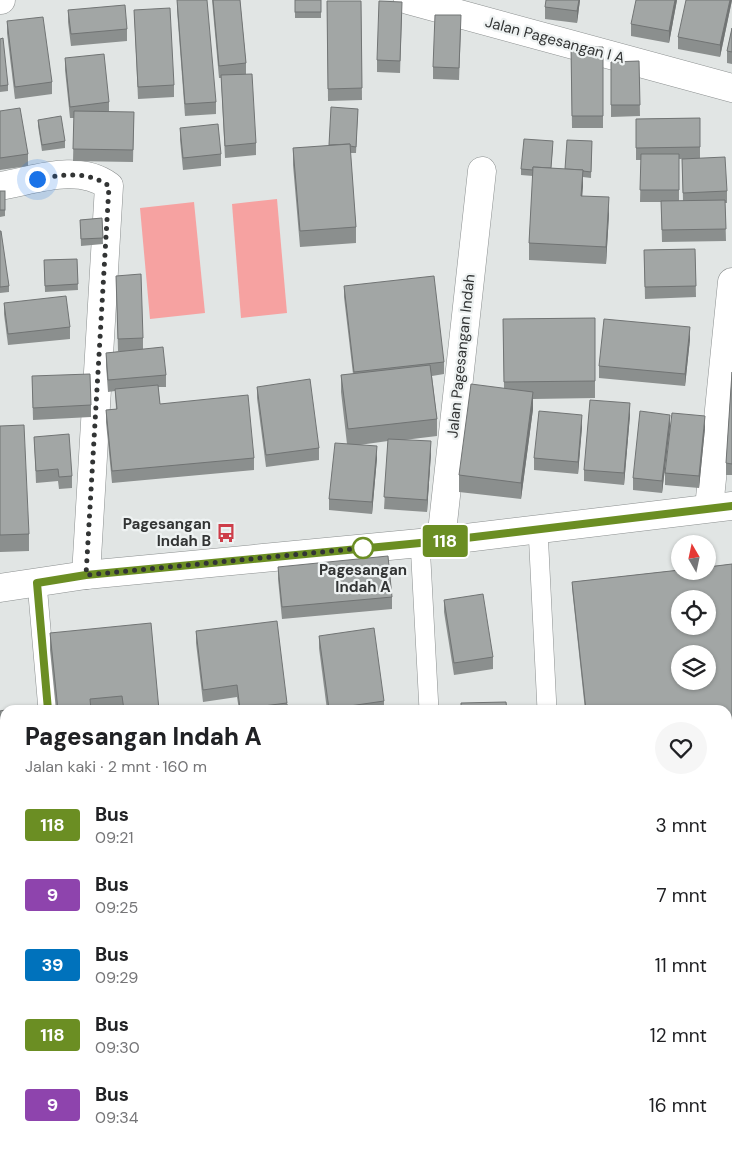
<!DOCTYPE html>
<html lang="id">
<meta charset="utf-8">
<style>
body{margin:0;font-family:"DM Sans",sans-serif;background:#f6f6f6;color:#202124;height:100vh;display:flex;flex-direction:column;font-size:19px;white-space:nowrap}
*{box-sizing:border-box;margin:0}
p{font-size:16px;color:#757577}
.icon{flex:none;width:28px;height:28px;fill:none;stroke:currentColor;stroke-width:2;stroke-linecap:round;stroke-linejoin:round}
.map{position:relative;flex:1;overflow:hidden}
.details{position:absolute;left:0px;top:705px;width:732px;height:446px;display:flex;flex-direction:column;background:#fff;border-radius:15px 15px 0 0;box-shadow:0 1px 4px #0004}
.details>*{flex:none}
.badge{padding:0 10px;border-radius:4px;font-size:18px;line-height:32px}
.needle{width:32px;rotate:351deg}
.controls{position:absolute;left:671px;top:535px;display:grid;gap:10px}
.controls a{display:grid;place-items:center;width:45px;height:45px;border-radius:50%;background:#fff;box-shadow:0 1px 4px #0004;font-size:25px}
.you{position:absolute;width:25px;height:25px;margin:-12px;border:4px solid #fff;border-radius:50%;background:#1a73e8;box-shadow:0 0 0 8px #1a73e833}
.map>.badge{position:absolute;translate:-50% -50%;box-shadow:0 0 0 2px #fff}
.round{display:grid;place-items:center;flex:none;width:52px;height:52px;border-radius:26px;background:#f6f6f6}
.overview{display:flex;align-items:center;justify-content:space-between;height:85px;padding:0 25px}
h1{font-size:24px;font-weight:800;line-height:38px}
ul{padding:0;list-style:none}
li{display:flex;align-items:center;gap:15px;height:70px;padding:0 25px}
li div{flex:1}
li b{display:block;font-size:19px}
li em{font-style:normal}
li .badge{min-width:55px;font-weight:700;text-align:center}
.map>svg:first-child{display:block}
.green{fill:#f6a2a1}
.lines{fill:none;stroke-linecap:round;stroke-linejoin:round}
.service-casing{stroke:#8b8f8f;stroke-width:20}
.minor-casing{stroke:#8b8f8f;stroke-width:29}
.tertiary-casing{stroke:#8b8f8f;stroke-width:29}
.service{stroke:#fff;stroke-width:19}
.minor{stroke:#fff;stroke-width:28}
.tertiary{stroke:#fff;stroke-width:28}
.wall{fill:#8b8f8e;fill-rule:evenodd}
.shaded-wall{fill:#717474}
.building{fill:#a2a6a5;stroke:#717474;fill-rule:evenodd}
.line-casing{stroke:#fff;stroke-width:11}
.line{stroke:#6b8e23;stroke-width:8}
.walk{stroke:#323434;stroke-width:5;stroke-dasharray:0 9}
.stop-dot{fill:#fff;stroke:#6b8e23;stroke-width:2.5}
.labels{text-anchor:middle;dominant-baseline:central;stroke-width:4.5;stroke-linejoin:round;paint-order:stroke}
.street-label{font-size:15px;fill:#323434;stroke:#eef2f2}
.poi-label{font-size:15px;font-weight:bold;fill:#323434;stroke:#eef2f2;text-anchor:end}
.stop-label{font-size:15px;font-weight:bold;fill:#323434;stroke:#eef2f2}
</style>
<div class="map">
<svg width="732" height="1151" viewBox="0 0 732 1151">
<rect width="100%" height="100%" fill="#e1e5e4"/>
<g class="green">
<path d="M277,199L287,313L241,318L232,204Z"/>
<path d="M194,202L205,313L150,319L140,208Z"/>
</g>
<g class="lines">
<g class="service-casing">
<g id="service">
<path d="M538,529L547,710"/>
<path d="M420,542L429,710"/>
<path d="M37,583L48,710"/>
<path d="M728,1106H732"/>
<path d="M231,1146V1151"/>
<path d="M380,1146V1151"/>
<path d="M454,1146V1151"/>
</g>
</g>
<g class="minor-casing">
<g id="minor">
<path d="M0,0H1"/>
<path d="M408,0L732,88"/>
<path d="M0,186C35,180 78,163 109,186L86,575"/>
<path d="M709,508L732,282"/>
<path d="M441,541L482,171"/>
</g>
</g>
<g class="tertiary-casing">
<path id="tertiary" d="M0,588L86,575L441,541L732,506"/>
</g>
<use href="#service" class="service"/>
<use href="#minor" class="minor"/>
<use href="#tertiary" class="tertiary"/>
</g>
<g class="wall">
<path d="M177,0L216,102V114L185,116L177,10Z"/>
<path d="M212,0H240L246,63V74L256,143V155L225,158L221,78H219Z"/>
<rect x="295" y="0" width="26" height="18"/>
<path d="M580,0L577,23L545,19V7Z"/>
<path d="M677,0L669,43L631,36V24Z"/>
<path d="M732,0L720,57L678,49V37Z"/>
<path d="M327,1H361L362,100L328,101Z"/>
<path d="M68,10L127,29V41L71,46L68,22Z"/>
<path d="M134,10L174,85V97L138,99Z"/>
<path d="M402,14L400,73L377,72V60Z"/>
<path d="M7,21L52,82V94L15,99L7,33Z"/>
<path d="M461,27L459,80L433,79V67Z"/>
<path d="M732,28V64L727,63V51Z"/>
<path d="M0,39L8,85V91L0,92Z"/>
<path d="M571,47H603V128H572Z"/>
<path d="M65,58L109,102V112H134L133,162L73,161L74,118H70L65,70Z"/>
<path d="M639,61L640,116L611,117V62Z"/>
<path d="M358,109L356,153H350L356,227V243L300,247L293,165V148L329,146Z"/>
<path d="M0,111L28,154V166L0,170Z"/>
<path d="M700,118V159L727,191V203H725L726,241L662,242L661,202H640L641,160H636V119ZM679,159H694H682L683,201H679Z"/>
<path d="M38,120L65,141V148L42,151L38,126Z"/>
<path d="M180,128L221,154V166L183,170L180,140Z"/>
<path d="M592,141L591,178L583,177L582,196L609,214L606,264L529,260V243L533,176L521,175V169L553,147L551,168L565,169Z"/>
<path d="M0,191H5V216L0,217Z"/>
<path d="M102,218L103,244L81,246L80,220Z"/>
<path d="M0,231L9,286V292L0,293Z"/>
<path d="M695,249L696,297L645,299L644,250Z"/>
<path d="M77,259L78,290L45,292L44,260Z"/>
<path d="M116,276L143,338V349L166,375V387H158L160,404L254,458V470L112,483L106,422V410L116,409L115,391L108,392L106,365V353L125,351H118Z"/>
<path d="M344,286L444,362V374L432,376L437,419V436L404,440L431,453L427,512L384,509L388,441L359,445L377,458L372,514L329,510V499L347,444L341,392V375L353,374L344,297Z"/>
<path d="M4,303L70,327V339L8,345L4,314Z"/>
<path d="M595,318V398L533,399V409L521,499L459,492V475L504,388L503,319Z"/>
<path d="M690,339L685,386L599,378V366Z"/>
<path d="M732,372V475H726V463Z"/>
<path d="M32,376L91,405V417L33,420Z"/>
<path d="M257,387L319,448V460L266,467L257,398Z"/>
<path d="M630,415L624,485L584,481V470Z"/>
<path d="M0,426L29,534V551L0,552Z"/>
<path d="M582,427L578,474L534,470V458Z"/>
<path d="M670,427L662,493L633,490V478Z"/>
<path d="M705,428L699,488L665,485V473Z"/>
<path d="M34,437L72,476V488L59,489L58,481L36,483Z"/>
<path d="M732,564V748H728V710H585L572,588V582Z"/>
<path d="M278,567L392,597V609L282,619L278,579Z"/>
<path d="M444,600L493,657V669L454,675L444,612Z"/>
<path d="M196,631L287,703L289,710H239L237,697L203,702L196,643Z"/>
<path d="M50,633L159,710H56L50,650Z"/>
<path d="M319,636L384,701V710H327L319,648Z"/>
<path d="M5,710V857H0V711Z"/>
<rect x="0" y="860" width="5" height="77"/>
<rect x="0" y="943" width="5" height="59"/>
<path d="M732,998V1050H728V999Z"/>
</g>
<g class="shaded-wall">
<path d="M579,0H580L577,23V11Z"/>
<path d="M675,0H677L669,43V31Z"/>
<path d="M730,0H732L720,57V45Z"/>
<path d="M583,170V186L581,212V196Z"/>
<path d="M609,197V214L606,264V247Z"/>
<path d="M690,327V339L685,386V374Z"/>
<path d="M533,392V409L521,499V483Z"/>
<path d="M630,403V415L624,485V473Z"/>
<path d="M582,415V427L578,474V462Z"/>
<path d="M670,415V427L662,493V481Z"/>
<path d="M705,416V428L699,488V476Z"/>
<path d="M431,441V453L427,512V500Z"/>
<path d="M377,446V458L372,514V502Z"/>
</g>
<g class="building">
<path d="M177,0H207L216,102L185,104Z"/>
<path d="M213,0H240L246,63L219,66Z"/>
<rect x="295" y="0" width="26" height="12"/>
<path d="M546,0H579L577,11L545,7Z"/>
<path d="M636,0H675L669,31L631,24Z"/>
<path d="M686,0H730L720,45L678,37Z"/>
<path d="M327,1H361L362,88L328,89Z"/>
<path d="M379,1L402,2L400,61L377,60Z"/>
<path d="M125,5L127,29L71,34L68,10Z"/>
<path d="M170,8L174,85L138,87L134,10Z"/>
<path d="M435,15H461L459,68L433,67Z"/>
<path d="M43,17L52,82L15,87L7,21Z"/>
<path d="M732,28V52L727,51Z"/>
<path d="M3,38L8,85L0,86V39Z"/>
<path d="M571,47H603V116H572Z"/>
<path d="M104,54L109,102L70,107L65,58Z"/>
<path d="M639,61L640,105H611V62Z"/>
<path d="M252,74L256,143L225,146L221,75Z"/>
<path d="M331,107L358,109L356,147L350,146V144L329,145Z"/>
<path d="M20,108L28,154L0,158V111Z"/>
<path d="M74,111L134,112L133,150L73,149Z"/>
<path d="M61,116L65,141L42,145L38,120Z"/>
<path d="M700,118V147L636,148V119Z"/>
<path d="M218,124L221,154L183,158L180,128Z"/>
<path d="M524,139L553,141L551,168L533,167V170L521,169Z"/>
<path d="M567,140L592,141L591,172L583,171V170L565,169Z"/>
<path d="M350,144L356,227L300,231L293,148Z"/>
<path d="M641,154H679V190H640Z"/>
<path d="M725,157L727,191L683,193L682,159Z"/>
<path d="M533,167L583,170L581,196L609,197L606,247L529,243Z"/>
<rect x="0" y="191" width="5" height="19"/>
<path d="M725,200L726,229L662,230L661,201Z"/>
<path d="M102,218L103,238L81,239L80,220Z"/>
<path d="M0,231H1L9,286L0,287Z"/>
<path d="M695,249L696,286L645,287L644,250Z"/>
<path d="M77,259L78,284L45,286L44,260Z"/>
<path d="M141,274L143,338L118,339L116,276Z"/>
<path d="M434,276L444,362L354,372L344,286Z"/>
<path d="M66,296L70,327L8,334L4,303Z"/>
<path d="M595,318V381L504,382L503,319Z"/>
<path d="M604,319L690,327L685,374L599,366Z"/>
<path d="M163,347L166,375L108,380L106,353Z"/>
<path d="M430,365L437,419L348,429L341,375Z"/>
<path d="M732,372V464L726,463Z"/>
<path d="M90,374L91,405L33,408L32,376Z"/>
<path d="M310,379L319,448L266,455L257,387Z"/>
<path d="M471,384L533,392L521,483L459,475Z"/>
<path d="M158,385L160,404L248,395L254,458L112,471L106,410L117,409L115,389Z"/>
<path d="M590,400L630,403L624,473L584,470Z"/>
<path d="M539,411L582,415L578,462L534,458Z"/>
<path d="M640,411L670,415L662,481L633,478Z"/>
<path d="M672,413L705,416L699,476L665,473Z"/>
<path d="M24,425L29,534L0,535V426Z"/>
<path d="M69,434L72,476L59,477L58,469L36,471L34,437Z"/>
<path d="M388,439L431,441L427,500L384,497Z"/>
<path d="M335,443L377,446L372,502L329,499Z"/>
<path d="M388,556L392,597L282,607L278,567Z"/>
<path d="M732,564V742H728V710H586L572,582L680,570V571H708V567ZM680,599H708V626H680ZM680,654H708V681H680Z"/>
<path d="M483,594L493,657L454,663L444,600Z"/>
<path d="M277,621L287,703L240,709L237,685L203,690L196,631Z"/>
<path d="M151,623L159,710H124L122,696L90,699L91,710H58L50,633Z"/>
<path d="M374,628L384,701L329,709L319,636Z"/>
<path d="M506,702L507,710H461V703Z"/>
<path d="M288,705L289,710H251Z"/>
<path d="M5,710V840H0V711Z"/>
<rect x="0" y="860" width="5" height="65"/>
<rect x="0" y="943" width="5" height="47"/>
<path d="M732,998V1033L728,1034V999Z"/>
<path d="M728,1122H732V1151H669V1146H728Z"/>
<rect x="59" y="1146" width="47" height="5"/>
<path d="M397,1146H436L437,1151H397Z"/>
<rect x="477" y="1146" width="91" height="5"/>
</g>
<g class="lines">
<g class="line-casing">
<path id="line" d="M48,710L37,583L86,575L441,541L732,506"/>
</g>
<use href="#line" class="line"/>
<path class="walk" d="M37,179C63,175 87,170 109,186L86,575L363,548"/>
</g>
<defs>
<g id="bus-bare" transform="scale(1.5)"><path d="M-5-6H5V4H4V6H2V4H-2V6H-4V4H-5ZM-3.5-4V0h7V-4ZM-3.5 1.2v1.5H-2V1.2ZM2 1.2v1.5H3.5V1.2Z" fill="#cd3d49" stroke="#eef2f2" stroke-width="2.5" paint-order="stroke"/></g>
</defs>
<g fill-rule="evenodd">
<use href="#bus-bare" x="226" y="533"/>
</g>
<circle class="stop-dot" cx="363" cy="548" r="10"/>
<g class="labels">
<g class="street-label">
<text transform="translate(555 40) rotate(15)">Jalan Pagesangan I A</text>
<text transform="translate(461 356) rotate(-84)">Jalan Pagesangan Indah</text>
</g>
<g class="poi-label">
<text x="211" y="524">Pagesangan<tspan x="211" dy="17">Indah B</tspan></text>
</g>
<g class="stop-label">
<text x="363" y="570">Pagesangan<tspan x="363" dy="17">Indah A</tspan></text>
</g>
</g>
</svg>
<div class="controls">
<a><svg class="needle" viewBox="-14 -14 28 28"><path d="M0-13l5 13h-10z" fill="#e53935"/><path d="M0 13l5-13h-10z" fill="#757577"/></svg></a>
<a><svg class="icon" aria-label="locate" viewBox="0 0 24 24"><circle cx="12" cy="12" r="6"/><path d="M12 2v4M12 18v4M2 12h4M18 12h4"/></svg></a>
<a><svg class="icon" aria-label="layers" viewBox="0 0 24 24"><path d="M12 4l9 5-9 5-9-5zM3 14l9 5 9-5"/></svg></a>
</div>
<div class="you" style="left:37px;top:179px"></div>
<b class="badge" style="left:445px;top:541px;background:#6b8e23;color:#fff">118</b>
<section class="details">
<div class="overview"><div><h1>Pagesangan Indah A</h1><p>Jalan kaki · 2 mnt · 160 m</p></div><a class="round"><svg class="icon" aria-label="heart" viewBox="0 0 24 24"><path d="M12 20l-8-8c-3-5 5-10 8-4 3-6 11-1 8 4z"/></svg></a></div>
<ul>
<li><span class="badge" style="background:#6b8e23;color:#fff">118</span><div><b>Bus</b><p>09:21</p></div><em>3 mnt</em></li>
<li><span class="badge" style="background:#8e44ad;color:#fff">9</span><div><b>Bus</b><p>09:25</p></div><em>7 mnt</em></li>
<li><span class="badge" style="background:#0072bc;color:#fff">39</span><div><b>Bus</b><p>09:29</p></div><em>11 mnt</em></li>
<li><span class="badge" style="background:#6b8e23;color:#fff">118</span><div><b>Bus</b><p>09:30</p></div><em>12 mnt</em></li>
<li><span class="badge" style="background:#8e44ad;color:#fff">9</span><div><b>Bus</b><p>09:34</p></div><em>16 mnt</em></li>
</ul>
</section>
</div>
